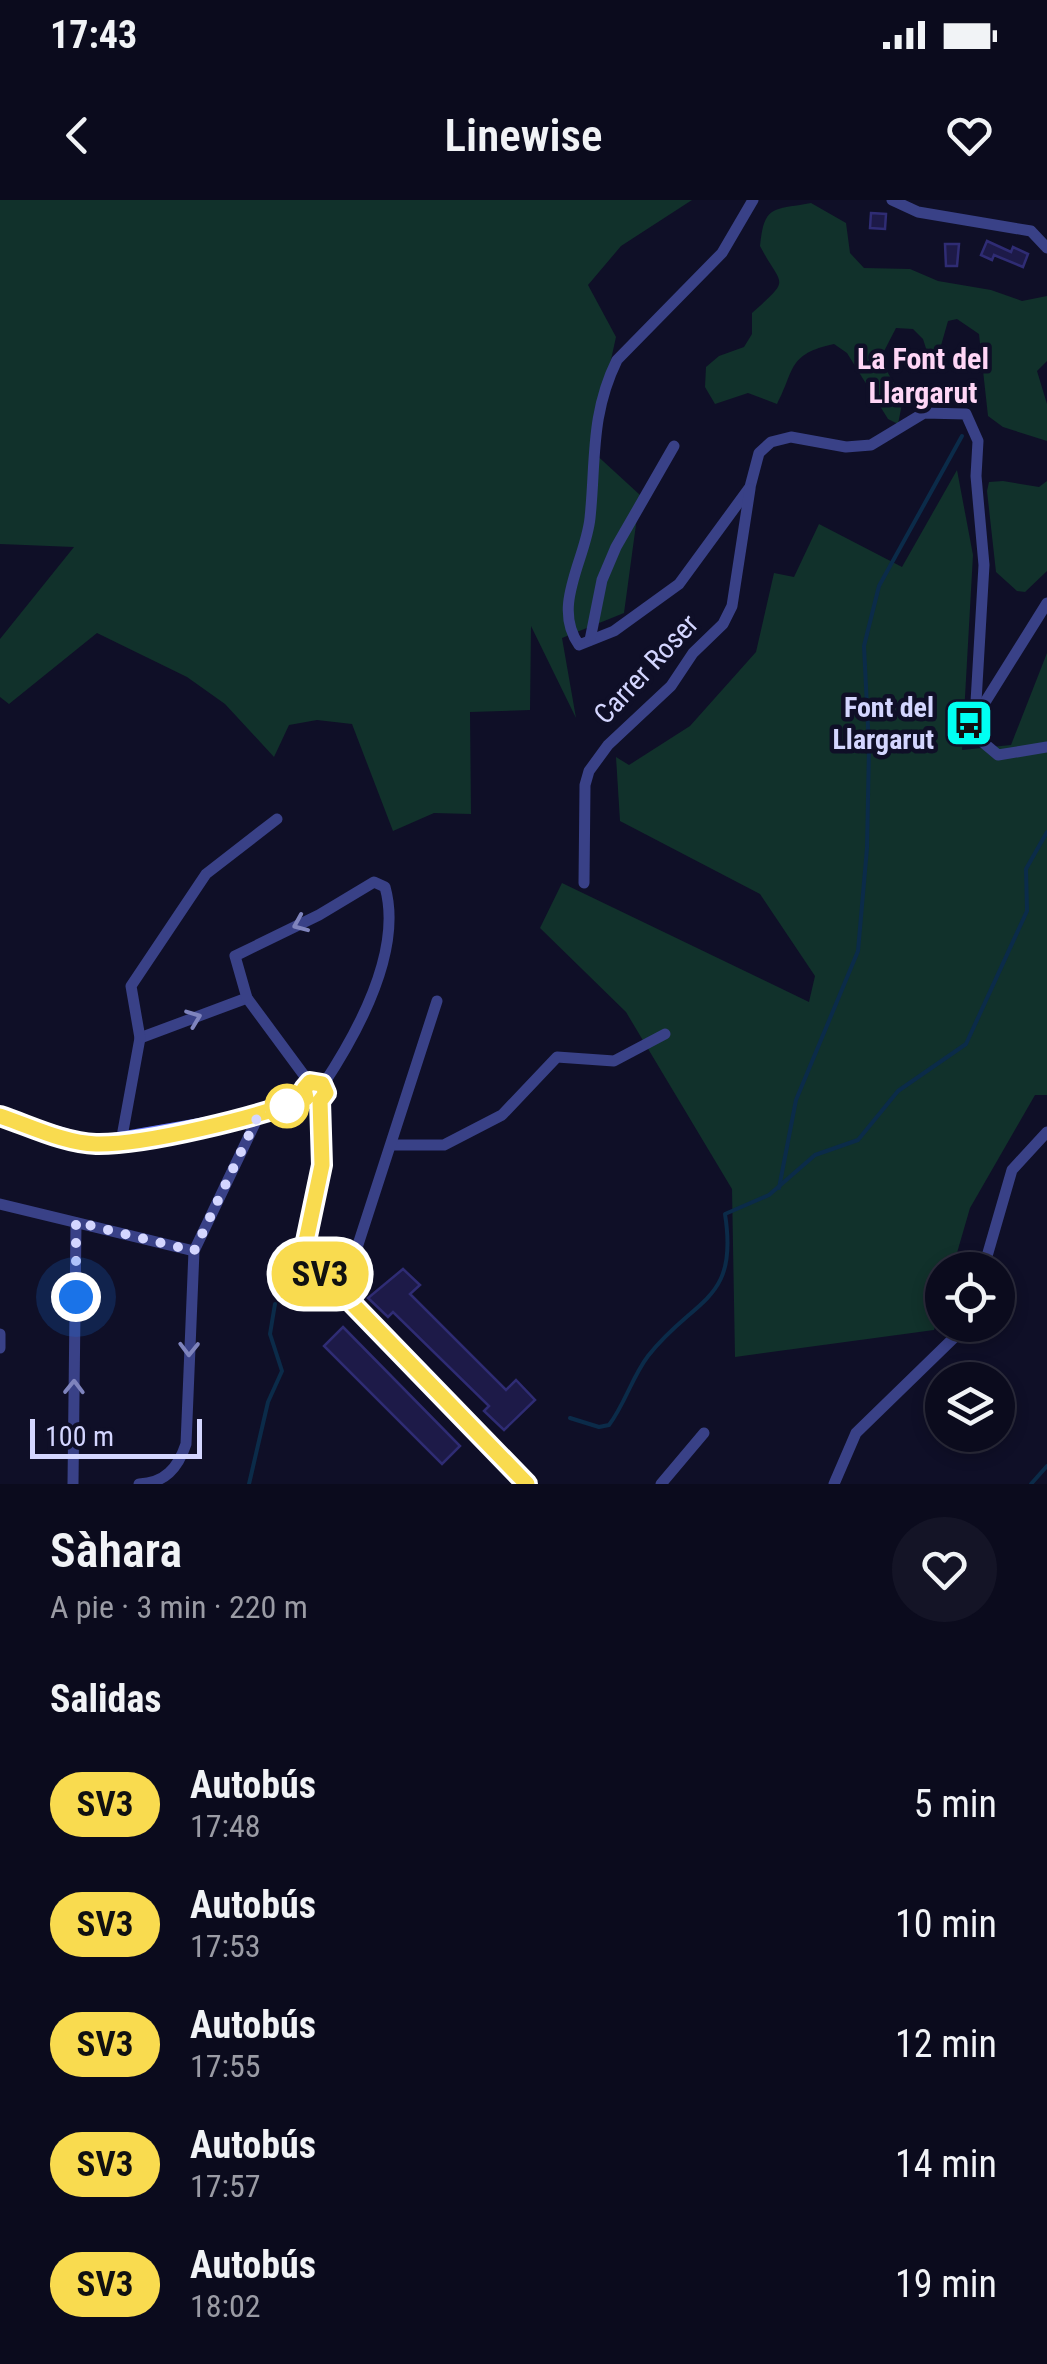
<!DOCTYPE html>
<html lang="es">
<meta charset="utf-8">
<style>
body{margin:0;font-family:"Roboto Condensed",sans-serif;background:#141426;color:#f1f3f6;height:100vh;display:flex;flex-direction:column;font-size:38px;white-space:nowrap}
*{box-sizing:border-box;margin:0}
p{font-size:32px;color:#9a9ba4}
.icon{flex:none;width:55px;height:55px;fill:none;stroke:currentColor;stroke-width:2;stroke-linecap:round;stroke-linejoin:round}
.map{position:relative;height:1284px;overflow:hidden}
.details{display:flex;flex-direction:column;background:#0b0b1d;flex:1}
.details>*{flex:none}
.badge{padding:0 20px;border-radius:32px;font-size:35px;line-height:65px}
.buttons{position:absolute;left:925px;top:1052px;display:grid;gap:20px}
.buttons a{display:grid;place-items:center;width:90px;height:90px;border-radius:50%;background:#0b0b1d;box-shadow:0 5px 15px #0003,0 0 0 2px #2b2b3b;font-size:50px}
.scale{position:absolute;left:30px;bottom:25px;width:172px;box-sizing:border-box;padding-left:10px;border:5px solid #d4d6ff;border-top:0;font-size:28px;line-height:35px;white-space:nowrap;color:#d4d6ff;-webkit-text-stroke:8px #0f0f27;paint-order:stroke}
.you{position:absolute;width:50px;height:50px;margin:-25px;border:8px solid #fff;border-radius:50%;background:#1a73e8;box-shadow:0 0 0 15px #1a73e833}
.map>.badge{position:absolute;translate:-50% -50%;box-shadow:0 0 0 5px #fff}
h2{padding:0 50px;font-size:38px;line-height:90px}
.round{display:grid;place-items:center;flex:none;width:105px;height:105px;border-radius:52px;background:#141426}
.head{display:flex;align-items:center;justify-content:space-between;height:170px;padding:0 50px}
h1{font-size:48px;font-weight:600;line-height:75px}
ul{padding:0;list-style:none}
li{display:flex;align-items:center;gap:30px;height:120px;padding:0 50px}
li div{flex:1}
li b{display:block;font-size:38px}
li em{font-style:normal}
li .badge{min-width:110px;font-weight:700;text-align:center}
.status{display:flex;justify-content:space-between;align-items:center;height:70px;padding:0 50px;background:#0b0b1d;direction:ltr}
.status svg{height:28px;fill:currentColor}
header{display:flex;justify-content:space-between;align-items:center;height:130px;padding:0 50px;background:#0b0b1d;font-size:45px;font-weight:600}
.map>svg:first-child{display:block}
.green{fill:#11312b}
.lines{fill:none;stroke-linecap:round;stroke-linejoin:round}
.stream{stroke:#0b2b49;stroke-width:4}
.building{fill:#1d1a48;stroke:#2f2c74;stroke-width:2.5}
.street{stroke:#394187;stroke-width:11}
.secondary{stroke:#6b7eff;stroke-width:15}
.oneway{stroke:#7f84bd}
.line-casing{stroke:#fff;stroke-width:22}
.line{stroke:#f9db4f;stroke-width:15}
.walk{stroke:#d4d6ff;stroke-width:10;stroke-dasharray:0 18}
.stop-dot{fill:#fff;stroke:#f9db4f;stroke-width:5}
.labels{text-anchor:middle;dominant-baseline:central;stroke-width:9;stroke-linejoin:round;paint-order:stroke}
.street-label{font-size:28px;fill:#d4d6ff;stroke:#0f0f27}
.poi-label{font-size:28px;font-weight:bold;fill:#d4d6ff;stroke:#0f0f27;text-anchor:end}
.neighbourhood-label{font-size:30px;font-weight:bold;fill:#ffd6f6;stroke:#0f0f27}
</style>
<div class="status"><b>17:43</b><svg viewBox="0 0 49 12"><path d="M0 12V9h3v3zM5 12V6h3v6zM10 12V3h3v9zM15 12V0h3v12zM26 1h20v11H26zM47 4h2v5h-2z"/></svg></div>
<header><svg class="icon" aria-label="back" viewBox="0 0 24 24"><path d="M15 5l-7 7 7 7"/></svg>Linewise<svg class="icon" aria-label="heart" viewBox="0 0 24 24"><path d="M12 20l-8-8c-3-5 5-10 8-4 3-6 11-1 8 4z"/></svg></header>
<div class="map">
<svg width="1047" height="1284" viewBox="0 0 1047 1284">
<rect width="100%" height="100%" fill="#0f0f27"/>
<g class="green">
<path d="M0,0H692L621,46L588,85L616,137L591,250L640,295L624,413L562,438L576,518L531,426L530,510L470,512L471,614L434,613L393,631L352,524L317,520L289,525L274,557L225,504L187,477L97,433L9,504L0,497V439L74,347L0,344Z"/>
<path d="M811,3L846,23L850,53L864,68L910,69L938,81L991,90L1022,101L1047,96V161L1037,171L1047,204V241L1003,227L988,216L979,134L957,119L948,121L938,156L930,161L923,139L913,129L896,128L880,159L903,199L898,224L888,219L847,153L834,144C787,154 795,170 777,204L748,193L715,204L705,187L706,167L719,156L744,147L752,134V113C792,77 782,88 760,46C764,4 774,10 811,3Z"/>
<path d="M957,270L973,355L962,550L1011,545L1047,453V895H1035L970,1008L952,1070H942V1101L934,1130L735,1157L732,989L626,812L540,728L562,683L809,802L815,776L760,694L620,621L616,557L629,565L690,526L756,452L774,373L794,377L819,324L902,367Z"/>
<path d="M1003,281L1039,287L1047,281V371L1025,392L1017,391L996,372L987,291L989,282Z"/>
</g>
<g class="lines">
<g class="stream">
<path d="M779,988L796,900L858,751L867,648L869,548L864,446L879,386L962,236"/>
<path d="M570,1218L599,1227L609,1225C625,1204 632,1177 648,1156C694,1097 739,1103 725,1014L769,995L815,955L858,940L898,891L966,844L1027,711L1026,669L1047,632"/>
<path d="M249,1284L268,1202L282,1171L270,1134L275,1104"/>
<path d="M1031,1284L1047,1266"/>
</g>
</g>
<g class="building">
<path d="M871,13L886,14L885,29L870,28Z"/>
<path d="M987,41L1011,52L1013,47L1028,54L1023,67L994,55L992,60L981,55Z"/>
<path d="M945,44H959L957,66H946Z"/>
<path d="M403,1069L420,1085L410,1094L506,1190L516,1180L535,1200L504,1230L484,1211L489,1206L393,1112L388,1117L368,1098Z"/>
<path d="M343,1127L460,1246L442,1264L324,1146Z"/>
</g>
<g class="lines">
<g class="street">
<path d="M753,0L722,53L617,160C590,215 596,261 590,318C586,359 551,406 579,445L614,431L679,384L750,287L759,253L771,242L791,237L846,247L871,245L924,213L966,214L978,241L976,276L984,365L975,519L979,539L998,555L1047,547"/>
<path d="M892,0L918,12L1031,31L1047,48"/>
<path d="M590,440L602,380L616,347L674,246"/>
<path d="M977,515L1047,403"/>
<path d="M584,683L585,585L589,571L608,545L671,486L693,453L723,424L732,406L750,289"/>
<path d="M140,838L247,798"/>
<path d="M309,882L247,798L235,756L319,715L374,682L385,687C403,751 358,832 323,885"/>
<path d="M121,942L140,838L131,786L206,674L277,619"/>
<path d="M392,945H444L502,915L557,857L614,861L665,834"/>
<path d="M0,1004L194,1051"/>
<path d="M983,1070L1012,970L1047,932"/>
<path d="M342,1094L437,801"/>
<path d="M0,1134V1148"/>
<path d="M73,1284L76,1023"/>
<path d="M139,1284C165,1283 178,1268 186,1244L194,1051L259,915"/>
<path d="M661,1284L704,1233"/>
<path d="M834,1284L856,1233L967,1125"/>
</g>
<g class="secondary">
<path d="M306,898L309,882L323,885L322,965L306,1041L311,1062L527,1284"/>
<path d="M0,917L94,944L259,915L306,898"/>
</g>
</g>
<defs><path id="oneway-chevron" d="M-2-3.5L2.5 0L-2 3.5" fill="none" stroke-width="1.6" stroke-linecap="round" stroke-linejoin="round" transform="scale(2.5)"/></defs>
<g class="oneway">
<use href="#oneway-chevron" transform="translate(300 724) rotate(157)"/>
<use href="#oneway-chevron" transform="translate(194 818) rotate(-21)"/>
<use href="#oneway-chevron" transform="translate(189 1149) rotate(91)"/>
<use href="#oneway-chevron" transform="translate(74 1187) rotate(-89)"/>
</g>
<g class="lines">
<g class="line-casing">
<path id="line" d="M0,916C30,926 64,943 96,944C145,945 259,917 306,898L304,889L310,882L322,884L326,893L320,901L322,965L306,1041L312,1062L527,1284"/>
</g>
<use href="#line" class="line"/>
<path class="walk" d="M76,1097V1022L194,1051L259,914L287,906"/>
</g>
<defs>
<g id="bus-square" transform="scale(2.5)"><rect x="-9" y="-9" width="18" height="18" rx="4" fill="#00fff2" stroke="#0f0f27"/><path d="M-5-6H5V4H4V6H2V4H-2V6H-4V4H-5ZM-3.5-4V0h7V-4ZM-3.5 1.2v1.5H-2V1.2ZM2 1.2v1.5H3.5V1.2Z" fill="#111"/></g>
</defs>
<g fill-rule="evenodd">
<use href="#bus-square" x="969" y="523"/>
</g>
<circle class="stop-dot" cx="287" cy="906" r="20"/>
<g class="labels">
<g class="street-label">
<text transform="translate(646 469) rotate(-47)">Carrer Roser</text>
</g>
<g class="poi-label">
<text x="934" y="507">Font del<tspan x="934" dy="32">Llargarut</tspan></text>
</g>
<g class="neighbourhood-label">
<text x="923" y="158">La Font del<tspan x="923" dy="34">Llargarut</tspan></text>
</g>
</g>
</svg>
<div class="buttons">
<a><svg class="icon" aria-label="locate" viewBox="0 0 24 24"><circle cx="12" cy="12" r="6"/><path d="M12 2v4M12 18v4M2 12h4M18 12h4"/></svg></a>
<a><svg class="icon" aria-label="layers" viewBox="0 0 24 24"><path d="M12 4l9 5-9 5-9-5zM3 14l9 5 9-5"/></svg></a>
</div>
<div class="scale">100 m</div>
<div class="you" style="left:76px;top:1097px"></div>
<b class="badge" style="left:320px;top:1074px;background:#f9db4f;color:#111">SV3</b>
</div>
<section class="details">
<div class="head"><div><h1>Sàhara</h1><p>A pie · 3 min · 220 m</p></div><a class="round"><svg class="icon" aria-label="heart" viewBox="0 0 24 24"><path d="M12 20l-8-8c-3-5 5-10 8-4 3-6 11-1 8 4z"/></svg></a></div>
<h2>Salidas</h2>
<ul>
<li><span class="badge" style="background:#f9db4f;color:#111">SV3</span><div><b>Autobús</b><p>17:48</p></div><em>5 min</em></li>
<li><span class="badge" style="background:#f9db4f;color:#111">SV3</span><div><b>Autobús</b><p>17:53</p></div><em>10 min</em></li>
<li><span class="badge" style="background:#f9db4f;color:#111">SV3</span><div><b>Autobús</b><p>17:55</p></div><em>12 min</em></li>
<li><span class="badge" style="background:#f9db4f;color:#111">SV3</span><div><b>Autobús</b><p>17:57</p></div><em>14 min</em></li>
<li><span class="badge" style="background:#f9db4f;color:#111">SV3</span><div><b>Autobús</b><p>18:02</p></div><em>19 min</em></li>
</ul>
</section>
